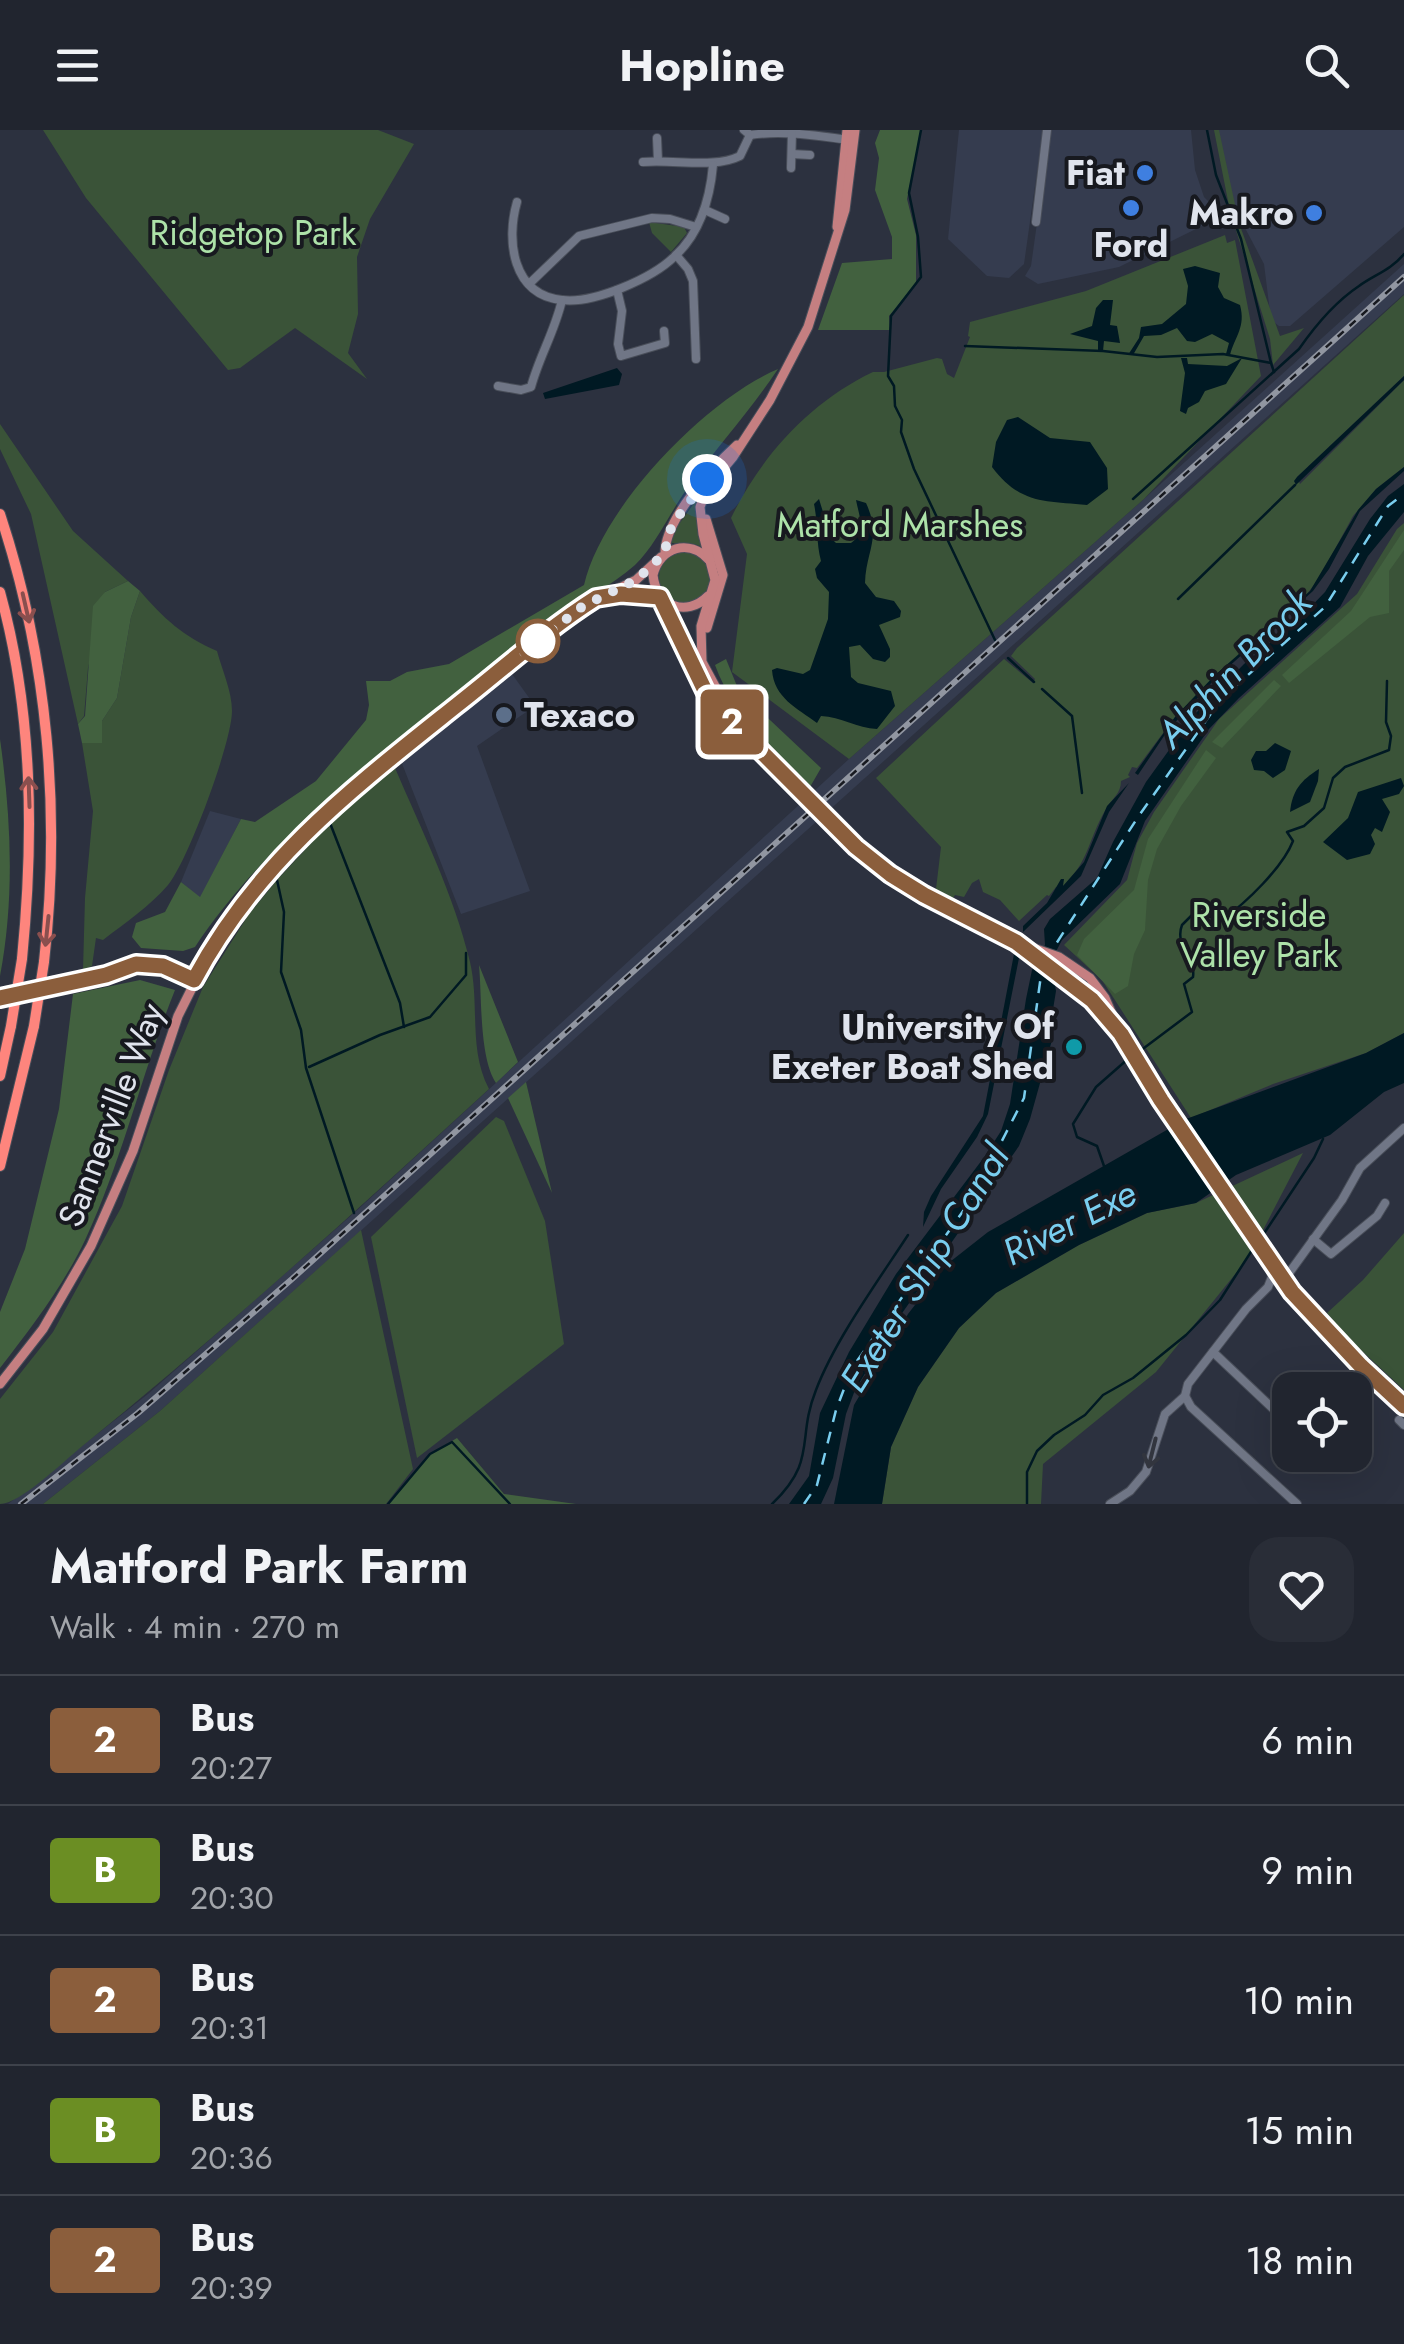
<!DOCTYPE html>
<meta charset="utf-8">
<style>
body{margin:0;font-family:Jost,sans-serif;background:#292d37;color:#f1f3f6;height:100vh;display:flex;flex-direction:column;font-size:38px;white-space:nowrap}
*{box-sizing:border-box;margin:0}
p{font-size:32px;color:#a2a5aa}
.icon{flex:none;width:55px;height:55px;fill:none;stroke:currentColor;stroke-width:2;stroke-linecap:round;stroke-linejoin:round}
.map{position:relative;height:1374px;overflow:hidden}
.sheet{display:flex;flex-direction:column;background:#21252f;flex:1}
.sheet>*{flex:none}
.badge{padding:0 20px;border-radius:8px;font-size:35px;line-height:65px}
.fabs{position:absolute;left:1272px;top:1242px;display:grid;gap:20px}
.fabs a{display:grid;place-items:center;width:100px;height:100px;border-radius:20px;background:#21252f;box-shadow:0 10px 40px #0002,0 0 0 2px #3e424b;font-size:50px}
.you{position:absolute;width:50px;height:50px;margin:-25px;border:8px solid #fff;border-radius:50%;background:#1a73e8;box-shadow:0 0 0 15px #1a73e833}
.map>.badge{position:absolute;translate:-50% -50%;box-shadow:0 0 0 5px #fff}
.round{display:grid;place-items:center;flex:none;width:105px;height:105px;border-radius:30px;background:#292d37}
.head{display:flex;align-items:center;justify-content:space-between;height:170px;padding:0 50px}
h1{font-size:48px;font-weight:700;line-height:75px}
ul{padding:0;list-style:none}
li{display:flex;align-items:center;gap:30px;height:130px;padding:0 50px;border-top:2px solid #3e424b}
li div{flex:1}
li b{display:block;font-size:38px}
li em{font-style:normal}
li .badge{min-width:110px;font-weight:700;text-align:center}
header{display:flex;justify-content:space-between;align-items:center;height:130px;padding:0 50px;background:#21252f;font-size:45px;font-weight:700}
.map>svg:first-child{display:block}
.built{fill:#353c4f}
.green{fill:#3a5338}
.forest{fill:#42613f}
.water{fill:#001923}
.lines{fill:none;stroke-linecap:round;stroke-linejoin:round}
.stream{stroke:#001923;stroke-width:2.5}
.ferry{stroke:#79ceef;stroke-width:2.5;stroke-dasharray:12 10;stroke-linecap:butt}
.minor-casing{stroke:#494e59;stroke-width:10}
.major-casing{stroke:#494e59;stroke-width:11}
.highway-casing{stroke:#494e59;stroke-width:12}
.minor{stroke:#707686;stroke-width:8}
.major{stroke:#c57f81;stroke-width:9}
.highway{stroke:#fe857d;stroke-width:10}
.rail-casing{stroke:#9196a1;stroke-width:6}
.rail{stroke:#17191f;stroke-width:2.5;stroke-dasharray:8;stroke-linecap:butt}
.major-bridge-casing{stroke:#494e59;stroke-width:11;stroke-linecap:butt}
.highway-bridge-casing{stroke:#494e59;stroke-width:12;stroke-linecap:butt}
.major-bridge{stroke:#c57f81;stroke-width:9}
.highway-bridge{stroke:#fe857d;stroke-width:10}
.oneway{stroke:#8a4f4e}
.oneway2{stroke:#32353e}
.line-casing{stroke:#fff;stroke-width:22}
.line{stroke:#8b5e3c;stroke-width:15}
.walk{stroke:#e0e4ed;stroke-width:10;stroke-dasharray:0 18}
.shop-dot{fill:#3f7fe0;stroke:#17191f;stroke-width:4}
.stop-dot{fill:#fff;stroke:#8b5e3c;stroke-width:5}
.service-dot{fill:#5c6f8a;stroke:#17191f;stroke-width:4}
.culture-dot{fill:#0f9aa8;stroke:#17191f;stroke-width:4}
.labels{text-anchor:middle;dominant-baseline:central;stroke-width:8;stroke-linejoin:round;paint-order:stroke}
.poi-label{font-size:35px;font-weight:bold;fill:#e0e4ed;stroke:#17191f;text-anchor:end}
.park-label{font-size:35px;fill:#ade2a9;stroke:#17191f}
.street-label{font-size:35px;fill:#e0e4ed;stroke:#17191f}
.water-label{font-size:38px;font-style:italic;fill:#79ceef;stroke:#17191f}
</style>
<header><svg class="icon" aria-label="menu" viewBox="0 0 24 24"><path d="M4 6h16M4 12h16M4 18h16"/></svg>Hopline<svg class="icon" aria-label="search" viewBox="0 0 24 24"><circle cx="10" cy="10" r="6"/><path d="M15 15l6 6"/></svg></header>
<div class="map">
<svg width="1404" height="1374" viewBox="0 0 1404 1374">
<rect width="100%" height="100%" fill="#2c313f"/>
<g class="built">
<path d="M959,0H1043L1024,134L1009,148L987,146L948,109Z"/>
<path d="M1050,0H1191L1195,40L1204,67L1210,73L1209,86L1202,96L1119,137L1038,154L1025,146L1031,136Z"/>
<path d="M1218,0H1404V97L1290,196H1279L1271,190L1264,134L1234,77Z"/>
<path d="M1404,134V164L160,1281L43,1374H8L148,1264L354,1083L849,629L1144,369Z"/>
<path d="M512,544L535,576L477,616L530,761L461,784L401,631L443,595Z"/>
<path d="M210,681L241,689L200,768L181,752Z"/>
</g>
<g class="green">
<path d="M43,0H378L414,14L370,89L357,127L358,184L348,223L367,249L295,198L240,238L228,240L86,68Z"/>
<path d="M1214,0H1219L1239,93L1280,206L1304,198L1273,235L1270,209L1230,81Z"/>
<path d="M649,92L684,97L687,103L671,122L652,103Z"/>
<path d="M1225,105L1227,113L1235,110L1261,246L1144,369L849,629L732,542L747,424L731,388C761,326 810,272 873,242H884L937,228L942,229L947,244L954,248L970,207L968,206L970,192L1086,161Z"/>
<path d="M1404,165V246L1297,347L1300,354L1404,250V337L1376,359L1353,386L1318,450L1302,470L1214,547L1175,587L1137,638L1132,637L1128,645L1130,647L1121,651C1121,664 1112,668 1106,679C1088,709 1089,733 1061,758L1056,757L1049,766L1047,765L1019,791L1000,770L983,762L979,749L972,753L964,767L955,765L953,768L936,759L941,717L876,648L1004,529L1033,553L1035,549L1011,526L1017,518Z"/>
<path d="M0,294L73,401L128,451L105,462L88,538L84,586L78,594L31,384L0,319Z"/>
<path d="M697,369L703,417L694,414L671,413L677,397Z"/>
<path d="M1404,393V903L1366,923L1273,954L1191,988L1102,850L1064,815L1127,750L1137,713L1154,682L1219,589L1357,464L1397,399Z"/>
<circle cx="685" cy="447" r="26"/>
<path d="M140,461C163,488 184,507 217,521C222,540 232,561 232,581C232,612 188,731 168,755C150,776 125,793 103,810L96,808L92,836L83,840L85,768L93,681L82,613H102V591L117,568L131,487Z"/>
<path d="M395,638C422,701 454,765 470,832C480,875 468,919 489,959C355,1082 221,1204 80,1318C63,1332 20,1374 0,1374V1269L53,1202L122,1076L169,940L203,857L249,784L277,750L330,693Z"/>
<path d="M496,987L504,991L545,1091L564,1214L417,1328L371,1107Z"/>
<path d="M1303,1023L1249,1127L1156,1242L1043,1334L1041,1374H882L891,1317L918,1257L959,1198L996,1163L1079,1115L1147,1083L1196,1073Z"/>
<path d="M361,1100L413,1339L386,1374H43L160,1281Z"/>
<path d="M1404,1103V1260L1347,1207L1327,1183L1363,1150Z"/>
</g>
<g class="forest">
<path d="M880,0H921L907,69L916,105V153L889,186L890,200H818L842,133L892,129V107L875,60L879,28L875,13Z"/>
<path d="M778,239C750,281 716,318 686,360C670,383 655,416 635,435C611,456 579,472 554,491C434,584 278,691 195,817L183,821L141,818L132,807L136,793L165,782L181,752L200,767L241,689L255,692L316,651L366,590L369,575L366,551H390L407,542L449,534L584,455C602,377 705,270 778,239Z"/>
<path d="M1404,400V420L1389,441V483L1370,487L1289,553L1282,545L1351,481Z"/>
<path d="M128,451L140,461L131,487L117,568L102,591V613H82L78,594L85,586L93,476L105,462Z"/>
<path d="M726,529L739,561L821,638L810,657C776,620 732,584 715,535Z"/>
<path d="M1274,550L1281,556L1222,618L1212,612Z"/>
<path d="M0,609C11,687 15,767 0,846Z"/>
<path d="M1206,620L1216,628L1181,676L1157,719L1148,750L1145,800L1134,824L1128,856L1115,864L1077,825L1084,809L1134,760L1148,709Z"/>
<path d="M479,835L518,932L496,953C479,927 482,867 479,835Z"/>
<path d="M140,850L175,860C142,942 123,1028 86,1108C64,1155 31,1198 0,1238V1182L25,1119L59,979L73,864Z"/>
<path d="M526,952L552,1063L508,968Z"/>
<path d="M457,1308L504,1364L576,1374H388L430,1324Z"/>
</g>
<g class="water">
<path d="M1195,136L1220,143L1218,157L1224,168L1240,175C1246,197 1235,206 1230,225L1226,224L1229,213L1212,204L1195,212L1187,211L1177,198L1161,205L1144,206L1133,225H1128L1139,208L1141,197L1162,194L1186,174L1188,156L1183,139Z"/>
<path d="M1103,170H1113L1110,195L1117,196L1120,213L1104,211L1103,221H1098V211L1070,204L1092,196L1096,178Z"/>
<path d="M1181,228H1187L1188,234L1227,236L1242,228L1226,254L1205,261L1199,272L1188,278L1186,284L1180,281L1185,243Z"/>
<path d="M617,238L622,244L619,255L545,269L543,263Z"/>
<path d="M1404,246V250L1296,355L1294,351L1297,347Z"/>
<path d="M1018,287L1050,308L1090,312L1107,338L1108,359L1087,375C1044,371 1020,374 992,337L996,312L1007,290Z"/>
<path d="M1404,337V341L1360,381L1329,439L1313,461L1215,549L1168,600L1138,645L1135,643L1175,587L1214,546L1310,461L1358,380L1376,359Z"/>
<path d="M1404,354V382L1368,426L1340,477L1239,568L1209,599L1145,691L1120,754L1062,810L1051,831L1056,861L1049,904L1052,910L1030,989L1019,1016L898,1189L855,1260L846,1284L833,1348L821,1374H789L809,1346L820,1283L849,1222L896,1144L985,1026L1001,1001L1010,974L1026,869L1032,840L1045,815L1044,799L1050,789L1097,748L1113,712L1146,652L1195,584L1244,534L1298,490L1325,462L1370,389L1388,366Z"/>
<path d="M819,369L831,408L836,413H851C867,402 859,386 856,370L866,373C882,408 866,420 865,453L876,467L894,471L901,481L900,487L879,495L890,519V527L885,532L873,529L860,515L849,517L851,547L858,553L891,561L895,576L877,599C857,598 841,587 821,586L817,593C797,578 774,568 772,540L777,538L803,544L810,540L828,489L829,462L817,448L815,439L821,431C816,412 818,393 814,374Z"/>
<path d="M1275,613L1291,621L1285,640L1273,648L1264,641L1254,640L1251,630L1256,621H1266Z"/>
<path d="M1319,639L1318,651L1310,672L1290,682C1292,661 1301,650 1319,639Z"/>
<path d="M1401,648L1404,656L1399,664L1382,669L1390,682L1382,702L1375,698L1371,705L1375,714L1370,724L1347,730L1323,712L1348,688L1358,662Z"/>
<path d="M1129,653L1109,682L1081,746L1023,802V796L1047,773L1061,749H1064L1063,756L1084,732L1107,676Z"/>
<path d="M1014,824L1019,828L988,984L977,1007L941,1059L923,1097L924,1082L931,1066L983,986Z"/>
<path d="M1404,903V953L1384,962L1330,1005L1236,1045L1196,1073L1147,1083L1079,1115L996,1163L959,1198L918,1257L891,1317L882,1374H834L854,1275L908,1184L946,1135L988,1102L1186,989L1366,923Z"/>
</g>
<g class="lines">
<g class="stream">
<path d="M921,0L909,63L918,107L921,147L891,186L888,246L894,256L895,276L902,290L901,302L914,339L995,510"/>
<path d="M1207,0L1216,45L1241,109L1271,233"/>
<path d="M965,216L1103,221L1157,227L1223,224L1271,233L1274,242"/>
<path d="M1133,369L1299,219C1315,196 1335,172 1359,156C1374,145 1391,140 1404,124"/>
<path d="M1178,469L1295,355"/>
<path d="M1008,528L1034,552"/>
<path d="M1042,559L1072,586L1082,663"/>
<path d="M330,693L400,873L404,897"/>
<path d="M277,750L284,782L281,842L301,900L306,938L354,1083"/>
<path d="M1136,924L1192,882L1184,854L1193,847C1196,827 1174,816 1182,795L1193,784L1223,789C1246,773 1283,737 1293,711L1287,702L1304,696L1324,678L1333,648L1345,637L1389,620L1391,606L1386,592L1387,551"/>
<path d="M309,937L380,905L430,887L466,845V823"/>
<path d="M1104,1036L1097,1016L1077,1007L1073,994L1096,957L1129,928"/>
<path d="M1261,1108L1314,1028L1323,1009"/>
<path d="M388,1374L430,1324L452,1312L510,1374"/>
<path d="M772,1374C818,1330 796,1310 816,1260C835,1210 878,1151 908,1105"/>
<path d="M1027,1374V1342L1037,1321L1054,1305L1085,1285L1103,1265L1133,1248L1186,1205L1220,1170L1256,1114"/>
</g>
<g class="ferry">
<path d="M1045,831L1138,687L1222,568L1325,477L1388,376L1404,364"/>
<path d="M804,1374L817,1355L836,1280L852,1238L973,1067L1024,968L1042,838"/>
</g>
<g class="minor-casing">
<g id="minor">
<path d="M744,0L750,5C785,0 817,6 851,10"/>
<path d="M657,8L658,31"/>
<path d="M792,24L810,25"/>
<path d="M643,32C674,29 714,39 740,26L750,5"/>
<path d="M791,38L792,2"/>
<path d="M517,72C506,110 512,165 562,170C594,174 653,148 675,126C701,102 710,69 713,35"/>
<path d="M705,80L725,89"/>
<path d="M1036,92L1047,0"/>
<path d="M676,125L688,139L693,151L696,229"/>
<path d="M529,154L579,106L652,88L670,89L696,97"/>
<path d="M617,160L622,181L618,214L621,226L665,213L664,201"/>
<path d="M498,256L521,260L531,257C539,227 555,201 562,170"/>
<path d="M0,868L106,845L136,834L163,836L194,849"/>
<path d="M1313,1109L1331,1124L1377,1086L1385,1073"/>
<path d="M1284,1150L1342,1070L1360,1038L1404,998"/>
<path d="M1213,1222L1284,1289L1290,1286"/>
<path d="M1185,1266L1191,1277L1297,1374"/>
<path d="M1399,1290L1404,1295"/>
<path d="M1110,1374L1130,1361L1146,1342L1165,1284L1185,1266L1188,1254L1246,1179L1268,1157L1272,1147L1270,1133"/>
</g>
</g>
<g class="major-casing">
<g id="major">
<path d="M837,97L847,0"/>
<path d="M706,389L723,445L707,498"/>
<path d="M665,423C665,389 713,337 737,315"/>
<path d="M608,466L636,464L660,467"/>
<path d="M708,466C686,488 656,476 653,445C660,417 689,408 709,430"/>
<path d="M663,470L693,542L709,569L809,668"/>
<path d="M736,595L702,532L701,496L715,450L703,404L700,377L707,358L733,327L770,270L808,197L845,80L855,0"/>
<path d="M827,687L889,744L924,765L1016,812L1059,827L1090,848L1105,868L1121,905L1161,970L1274,1137L1301,1172L1361,1236L1404,1276"/>
<path d="M1018,814L1088,867L1118,902"/>
<path d="M0,1254L43,1199L91,1116L133,1021L178,886L220,802L238,777L316,692L393,626L583,476L636,450L661,427"/>
</g>
</g>
<g class="highway-casing">
<g id="highway">
<path d="M0,384C48,529 61,682 44,832"/>
<path d="M0,462C33,581 34,706 22,829"/>
<path d="M0,946L11,896"/>
<path d="M0,1036L34,896"/>
</g>
</g>
<use href="#minor" class="minor"/>
<use href="#major" class="major"/>
<use href="#highway" class="highway"/>
<g class="rail-casing">
<path id="rail" d="M21,1374L138,1283L292,1149L1404,147"/>
</g>
<use href="#rail" class="rail"/>
<g class="major-bridge-casing">
<path id="major-bridge" d="M809,668L827,687"/>
</g>
<g class="highway-bridge-casing">
<g id="highway-bridge">
<path d="M11,896L22,829"/>
<path d="M34,896L44,832"/>
</g>
</g>
<use href="#major-bridge" class="major-bridge"/>
<use href="#highway-bridge" class="highway-bridge"/>
</g>
<defs><path id="oneway-shaft" d="M-6 0H5M1.5-3L5.5 0L1.5 3" fill="none" stroke-width="1.6" stroke-linecap="round" stroke-linejoin="round" transform="scale(2.5)"/></defs>
<g class="oneway">
<use href="#oneway-shaft" transform="translate(26 478) rotate(77)"/>
<use href="#oneway-shaft" transform="translate(29 662) rotate(-92)"/>
<use href="#oneway-shaft" transform="translate(47 801) rotate(96)"/>
</g>
<use class="oneway2" href="#oneway-shaft" transform="translate(1152 1323) rotate(104)"/>
<g class="lines">
<g class="line-casing">
<path id="line" d="M0,868L106,845L136,834L163,836L194,850C258,730 353,658 457,575C503,539 547,499 596,468L621,464L660,467L709,569L856,717L890,744L924,765L1016,812L1092,870L1121,904L1161,970L1292,1162L1361,1236L1404,1276"/>
</g>
<use href="#line" class="line"/>
<path class="walk" d="M538,511L524,522L583,476L636,450L665,423L668,404L677,388L707,349"/>
</g>
<g class="shop-dot">
<circle cx="1145" cy="43" r="10"/>
<circle cx="1131" cy="78" r="10"/>
<circle cx="1314" cy="83" r="10"/>
</g>
<circle class="stop-dot" cx="538" cy="511" r="20"/>
<circle class="service-dot" cx="504" cy="585" r="10"/>
<circle class="culture-dot" cx="1074" cy="917" r="10"/>
<g class="labels">
<g class="poi-label">
<text x="1125" y="43">Fiat</text>
<text x="1294" y="83">Makro</text>
<text x="1131" y="115" text-anchor="middle">Ford</text>
<text x="524" y="585" text-anchor="start">Texaco</text>
<text x="1054" y="897">University Of<tspan x="1054" dy="40">Exeter Boat Shed</tspan></text>
</g>
<g class="park-label">
<text x="253" y="103">Ridgetop Park</text>
<text x="900" y="395">Matford Marshes</text>
<text x="1259" y="785">Riverside<tspan x="1259" dy="40">Valley Park</tspan></text>
</g>
<g class="street-label">
<text transform="translate(111 985) rotate(-69)">Sannerville Way</text>
</g>
<g class="water-label">
<text transform="translate(1234 538) rotate(-46)">Alphin Brook</text>
<text transform="translate(1069 1092) rotate(-27)">River Exe</text>
<text transform="translate(924 1138) rotate(-58)">Exeter Ship Canal</text>
</g>
</g>
</svg>
<div class="fabs">
<a><svg class="icon" aria-label="locate" viewBox="0 0 24 24"><circle cx="12" cy="12" r="6"/><path d="M12 2v4M12 18v4M2 12h4M18 12h4"/></svg></a>
</div>
<div class="you" style="left:707px;top:349px"></div>
<b class="badge" style="left:732px;top:592px;background:#8b5e3c;color:#fff">2</b>
</div>
<section class="sheet">
<div class="head"><div><h1>Matford Park Farm</h1><p>Walk · 4 min · 270 m</p></div><a class="round"><svg class="icon" aria-label="heart" viewBox="0 0 24 24"><path d="M12 20l-8-8c-3-5 5-10 8-4 3-6 11-1 8 4z"/></svg></a></div>
<ul>
<li><span class="badge" style="background:#8b5e3c;color:#fff">2</span><div><b>Bus</b><p>20:27</p></div><em>6 min</em></li>
<li><span class="badge" style="background:#6b8e23;color:#fff">B</span><div><b>Bus</b><p>20:30</p></div><em>9 min</em></li>
<li><span class="badge" style="background:#8b5e3c;color:#fff">2</span><div><b>Bus</b><p>20:31</p></div><em>10 min</em></li>
<li><span class="badge" style="background:#6b8e23;color:#fff">B</span><div><b>Bus</b><p>20:36</p></div><em>15 min</em></li>
<li><span class="badge" style="background:#8b5e3c;color:#fff">2</span><div><b>Bus</b><p>20:39</p></div><em>18 min</em></li>
</ul>
</section>
